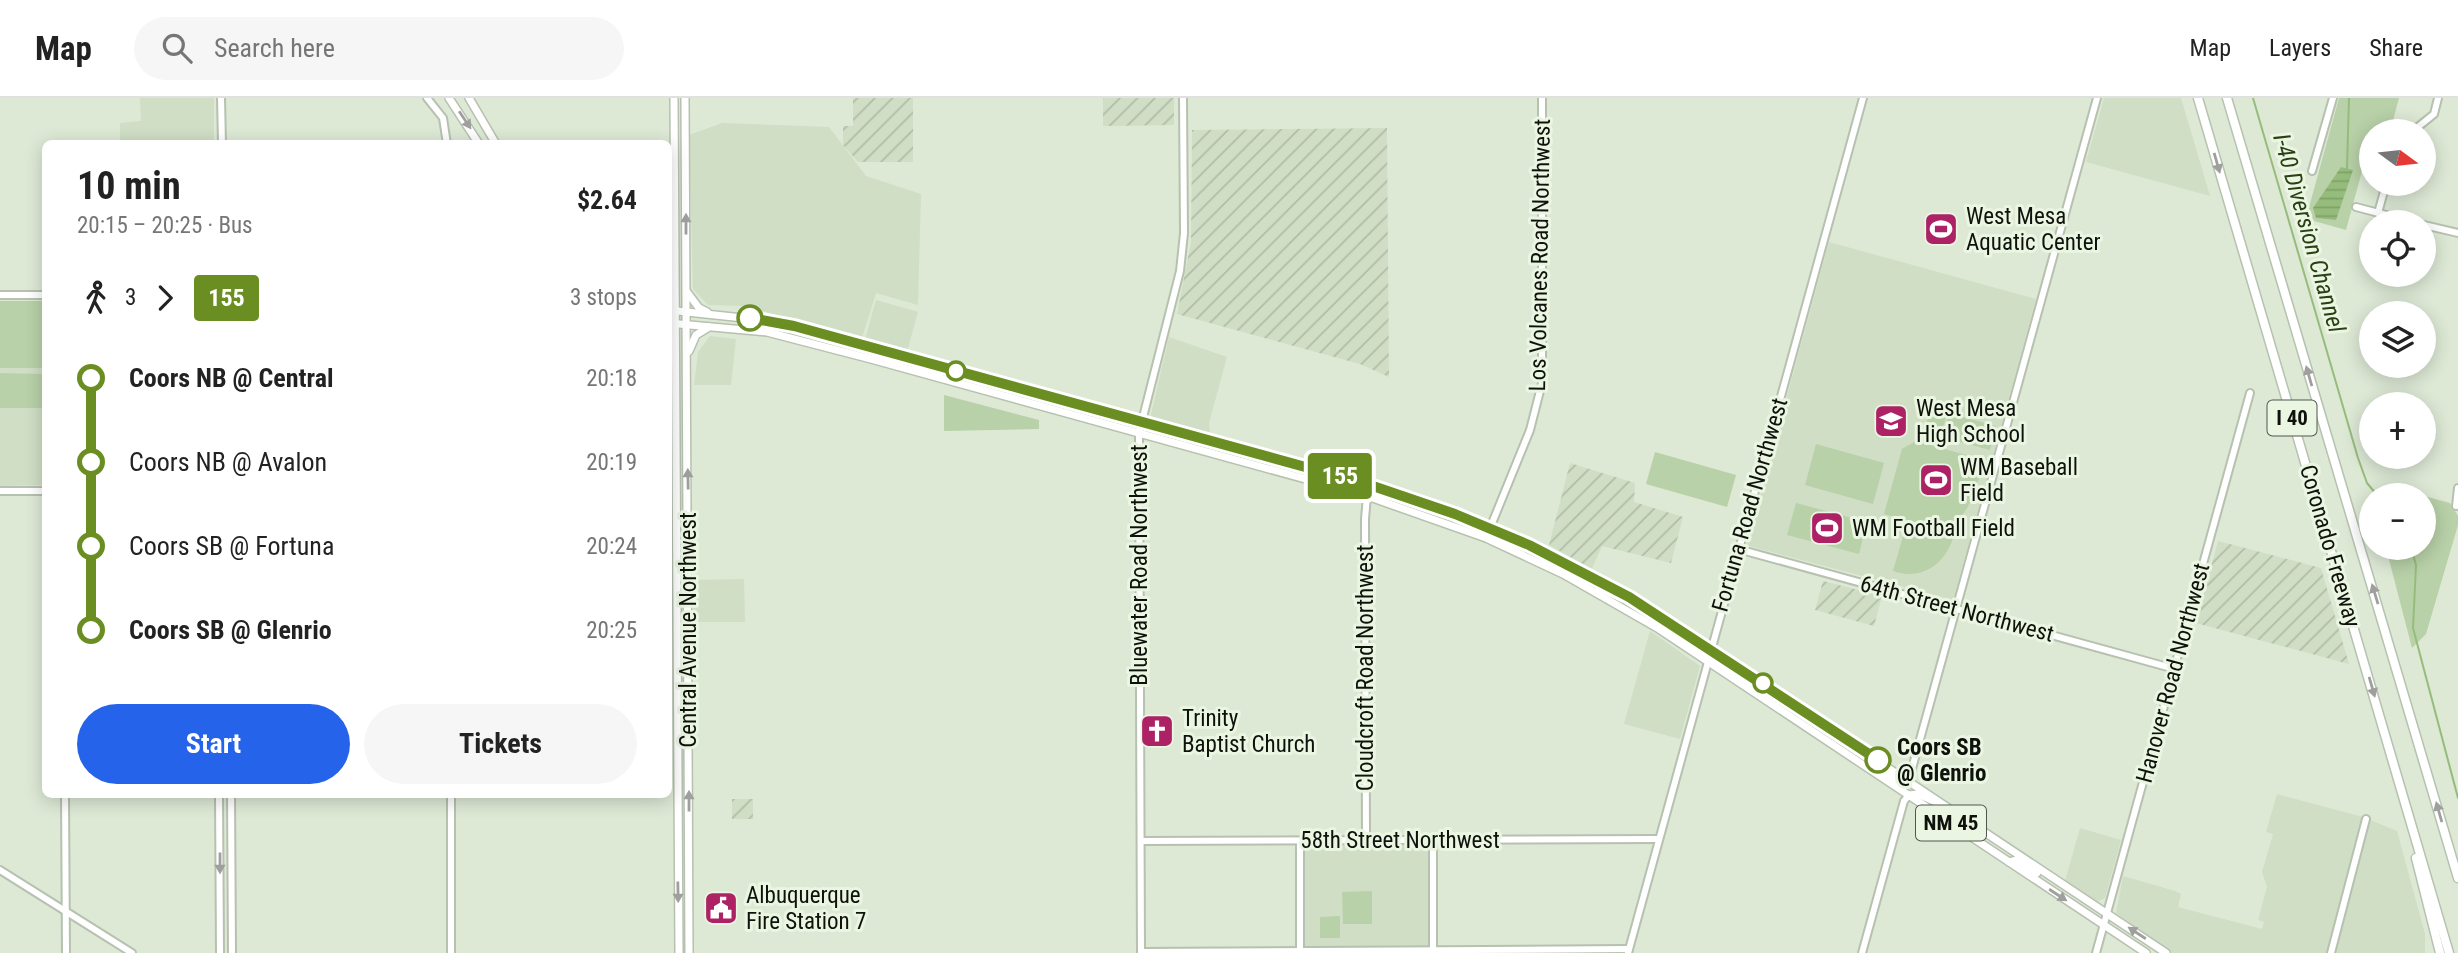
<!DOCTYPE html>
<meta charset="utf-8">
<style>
body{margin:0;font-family:"Roboto Condensed",sans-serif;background:#f6f6f6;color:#222;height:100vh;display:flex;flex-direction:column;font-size:26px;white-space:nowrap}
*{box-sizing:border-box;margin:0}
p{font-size:23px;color:#767676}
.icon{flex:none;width:38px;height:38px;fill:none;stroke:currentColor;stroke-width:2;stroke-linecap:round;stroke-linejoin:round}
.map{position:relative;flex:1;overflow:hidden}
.details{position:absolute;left:42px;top:42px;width:630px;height:658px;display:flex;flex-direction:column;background:#fff;border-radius:10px;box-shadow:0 4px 18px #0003}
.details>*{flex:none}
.badge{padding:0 14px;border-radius:5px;font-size:24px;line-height:46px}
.needle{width:46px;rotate:105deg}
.tools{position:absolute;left:2359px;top:21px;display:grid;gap:14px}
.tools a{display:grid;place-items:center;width:77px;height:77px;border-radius:50%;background:#fff;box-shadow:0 4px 18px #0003;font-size:35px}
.map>.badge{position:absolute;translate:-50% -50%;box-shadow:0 0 0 4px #fff}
.legs{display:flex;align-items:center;gap:10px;height:77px;padding:0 35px;font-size:23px}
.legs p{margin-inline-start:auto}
.summary{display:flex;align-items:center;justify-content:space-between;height:119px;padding:0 35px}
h1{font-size:38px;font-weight:700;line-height:52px}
.action{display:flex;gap:14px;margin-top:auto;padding:14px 35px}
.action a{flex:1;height:80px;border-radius:42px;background:#2563eb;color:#fff;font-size:28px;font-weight:700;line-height:80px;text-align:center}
.action a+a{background:#f6f6f6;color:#222}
ul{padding:0 35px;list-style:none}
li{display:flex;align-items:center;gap:24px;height:84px;font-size:26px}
li i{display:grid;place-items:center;width:10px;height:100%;margin:0 9px;background:currentColor}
li i::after{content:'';width:18px;height:18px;margin:-9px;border:5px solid;border-radius:50%;background:#fff}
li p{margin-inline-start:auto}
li:first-child i{background:linear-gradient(#0000 50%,currentColor 0)}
li:last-child i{background:linear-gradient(currentColor 50%,#0000 0)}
header{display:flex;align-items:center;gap:42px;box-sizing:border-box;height:98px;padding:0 35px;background:#fff;border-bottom:2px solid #e0e0e0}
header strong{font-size:33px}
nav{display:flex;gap:38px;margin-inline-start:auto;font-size:24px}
.search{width:490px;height:63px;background:#f6f6f6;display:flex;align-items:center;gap:18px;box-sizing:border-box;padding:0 24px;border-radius:38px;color:#767676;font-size:26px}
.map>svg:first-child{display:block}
.built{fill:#cfdec5}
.industrial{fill:url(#industrial-furrows)}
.green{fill:#b8d1a8}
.water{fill:url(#water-rules)}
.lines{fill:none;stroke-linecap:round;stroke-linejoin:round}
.stream{stroke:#96bc7c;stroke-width:2}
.secondary-casing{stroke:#b6c1af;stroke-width:10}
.primary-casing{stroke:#b6c1af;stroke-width:10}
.highway-casing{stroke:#b6c1af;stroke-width:11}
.secondary{stroke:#fff;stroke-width:6}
.primary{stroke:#fff;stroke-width:7}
.highway{stroke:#fff;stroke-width:8}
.oneway{fill:#9fa09e}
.line-1-casing{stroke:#fff;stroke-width:16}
.line-1{stroke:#6b8e23;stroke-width:10}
.stop-1-dot{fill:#fff;stroke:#6b8e23;stroke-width:3.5}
.labels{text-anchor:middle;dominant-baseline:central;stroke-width:6;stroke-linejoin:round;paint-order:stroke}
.shield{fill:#eaf6e2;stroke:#51564c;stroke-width:2}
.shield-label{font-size:21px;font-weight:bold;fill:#0f120c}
.poi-label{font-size:23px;fill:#0f120c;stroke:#eaf6e2;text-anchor:start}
.street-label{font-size:23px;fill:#0f120c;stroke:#eaf6e2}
.stop-label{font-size:23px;font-weight:bold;fill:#0f120c;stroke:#eaf6e2;text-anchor:start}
.water-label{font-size:24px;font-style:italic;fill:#284013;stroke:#eaf6e2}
</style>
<header>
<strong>Map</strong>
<div class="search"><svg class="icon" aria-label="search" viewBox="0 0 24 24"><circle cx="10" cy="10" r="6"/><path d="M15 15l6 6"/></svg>Search here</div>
<nav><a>Map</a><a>Layers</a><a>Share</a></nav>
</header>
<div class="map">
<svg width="2458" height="855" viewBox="0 0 2458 855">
<defs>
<pattern id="industrial-furrows" width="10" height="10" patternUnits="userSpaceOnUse" patternTransform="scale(1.75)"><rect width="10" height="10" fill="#cfdec5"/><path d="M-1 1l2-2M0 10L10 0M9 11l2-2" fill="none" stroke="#b1bda8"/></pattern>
<pattern id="water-rules" width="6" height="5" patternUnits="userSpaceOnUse" patternTransform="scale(1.75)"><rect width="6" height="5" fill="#96bc7c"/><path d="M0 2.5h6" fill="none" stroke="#80a16a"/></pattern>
</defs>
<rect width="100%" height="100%" fill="#dde9d5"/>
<g class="built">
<path d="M140,0H214V45H120V25L141,23Z"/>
<path d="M2104,0H2181L2210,98L2086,64Z"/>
<path d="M722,25L829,29L866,78L921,96L918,207L876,195L862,240L743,208L708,207L693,191L689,37Z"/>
<path d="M668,71H672V203L669,207Z"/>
<path d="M1829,144L2036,201L1953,502L1749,448L1747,445Z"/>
<path d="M876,202L918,214L906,257L864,245Z"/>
<path d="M710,238L736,241L731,287H694L698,254Z"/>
<path d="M1169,239L1227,259L1209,325L1210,337L1150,321Z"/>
<path d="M0,270H45V387L0,388Z"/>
<path d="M744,481L745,524H693L694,482Z"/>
<path d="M1650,533L1700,568L1680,641L1624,626Z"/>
<path d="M2277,696L2363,719L2397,733L2425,836V855H2172L2116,815L2123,778L2175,793L2181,796L2178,809L2262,831L2264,824L2258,822L2267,789L2262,774L2273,736L2266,734Z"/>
<path d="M2080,730L2121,742L2105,800L2097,804L2065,783Z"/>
<path d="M1430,745L1431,849L1303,850V746Z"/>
</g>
<g class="industrial">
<path d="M853,0H913V64H858L843,47V28H853Z"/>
<path d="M1103,0H1174V27L1103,28Z"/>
<path d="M1387,30L1389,279L1360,266L1177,216L1191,144L1192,32Z"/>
<path d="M1570,365L1635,385L1634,404L1683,419L1671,465L1602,448L1592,471L1549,447Z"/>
<path d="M2218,443L2321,470L2349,566L2196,525Z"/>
<path d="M1823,483L1882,498L1874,528L1815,512Z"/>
<rect x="732" y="701" width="21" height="20"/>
</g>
<g class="green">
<path d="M2339,0H2399L2391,30L2400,33H2371V63L2365,62L2346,132L2314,123L2308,113Z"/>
<rect x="0" y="203" width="45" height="67"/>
<path d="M0,275L42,276V310H0Z"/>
<path d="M944,297L1039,322V331L944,333Z"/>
<path d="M1930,311L1947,316L1941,336L1925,332Z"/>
<path d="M1949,315L1996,328L1990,352L1942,339Z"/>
<path d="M1916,343L1984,362C1965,434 1955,437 1884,416L1902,351Z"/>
<path d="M1816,346L1884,365L1873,406L1805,387Z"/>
<path d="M1655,354L1736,377L1727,409L1646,386Z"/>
<path d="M2424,398L2450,405L2458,418V427L2426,536L2412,550L2386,450H2424Z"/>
<path d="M1796,405L1867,424L1859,456L1787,437Z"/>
<path d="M1909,427L1935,436L1937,432L1954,437C1946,466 1922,483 1893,473L1906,428Z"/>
<path d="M1372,793V826H1343L1342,794Z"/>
<path d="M1340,818V840H1320V819Z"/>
</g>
<path class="water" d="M2341,69L2353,72L2336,122L2316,120L2313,110Z"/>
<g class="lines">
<g class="stream">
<path d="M2253,0L2358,360L2367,385L2377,397"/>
<path d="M2347,71L2349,0"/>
<path d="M2411,450L2416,467L2413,530L2458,700"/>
</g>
<g class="secondary-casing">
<g id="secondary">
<path d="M221,0L222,46"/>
<path d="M427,0L443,20L447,46"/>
<path d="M2413,33L2434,16L2438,0"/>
<path d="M2312,73L2333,0"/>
<path d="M2356,109L2413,124"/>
<path d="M2378,115L2386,86"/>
<path d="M2424,127L2458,135"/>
<path d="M0,197H46"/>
<path d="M0,393H46"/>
<path d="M2456,408L2458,390"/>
<path d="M1486,440L1530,332L1542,285V0"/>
<path d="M1738,451L2175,571"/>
<path d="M1906,681L1911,674L2097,0"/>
<path d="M65,696L66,855"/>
<path d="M219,696L220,855"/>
<path d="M231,696L232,855"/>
<path d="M1366,742L1365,421L1367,398"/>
<path d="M1433,742V852"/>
<path d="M1141,743L1659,741"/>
<path d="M1300,743V853"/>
<path d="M0,772L132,855"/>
<path d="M1141,854L1629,851"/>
<path d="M451,855V696"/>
<path d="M1141,855L1139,335L1180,173L1184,135L1183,0"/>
<path d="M1628,855L1863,0"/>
<path d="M1862,855L1904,703L1909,697"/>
<path d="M2096,855L2250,295"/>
<path d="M2331,855L2366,721"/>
</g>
</g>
<g class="primary-casing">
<g id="primary">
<path d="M449,0L479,46"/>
<path d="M469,0L496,46"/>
<path d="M674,0L679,855"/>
<path d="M685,0L689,855"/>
<path d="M687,194L699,210L707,214"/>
<path d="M668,212L771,223L809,232L1367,386C1473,418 1574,465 1669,524L2166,855"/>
<path d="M668,225L767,234L871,261L1367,398L1486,440L1563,476L1659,531L2146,855"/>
<path d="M689,253L696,237L709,229"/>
<path d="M878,258L899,263L907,261"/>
<path d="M916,272L953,274"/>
<path d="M1329,387L1335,384L1354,388L1364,387"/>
<path d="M1367,398C1380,392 1390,403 1402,397"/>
<path d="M1598,493L1604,492L1623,501L1629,499"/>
<path d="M1877,671L1896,681H1905"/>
<path d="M1909,697L1918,696L1936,704"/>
<path d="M2009,764L2016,762L2037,775"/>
</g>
</g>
<g class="highway-casing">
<g id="highway">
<path d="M2198,0L2449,855"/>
<path d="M2227,0L2458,780"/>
<path d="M2416,760L2440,855"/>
</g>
</g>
<use href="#secondary" class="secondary"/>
<use href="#primary" class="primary"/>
<use href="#highway" class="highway"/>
</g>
<defs><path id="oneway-solid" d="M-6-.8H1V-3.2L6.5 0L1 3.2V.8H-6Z" transform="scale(1.75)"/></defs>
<g class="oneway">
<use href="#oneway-solid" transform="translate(465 22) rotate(56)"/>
<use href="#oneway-solid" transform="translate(2217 65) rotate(74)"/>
<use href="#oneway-solid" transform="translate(686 126) rotate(-90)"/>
<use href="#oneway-solid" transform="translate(2309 278) rotate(-106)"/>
<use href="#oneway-solid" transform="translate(688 381) rotate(-91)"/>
<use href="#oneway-solid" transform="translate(2375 496) rotate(-107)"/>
<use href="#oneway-solid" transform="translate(2372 589) rotate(74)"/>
<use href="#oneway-solid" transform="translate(689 703) rotate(-90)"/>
<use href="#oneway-solid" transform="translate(2439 714) rotate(-106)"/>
<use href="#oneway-solid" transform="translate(220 765) rotate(90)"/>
<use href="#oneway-solid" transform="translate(678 794) rotate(89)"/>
<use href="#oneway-solid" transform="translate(2058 797) rotate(33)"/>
<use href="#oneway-solid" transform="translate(2137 835) rotate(-147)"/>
</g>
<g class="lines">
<g class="line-1-casing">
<path id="line-1" d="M750,220L794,228L1367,386L1455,416L1529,447L1629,499L1878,662"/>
</g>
<use href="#line-1" class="line-1"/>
</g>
<defs>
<g id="stadium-square" transform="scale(1.75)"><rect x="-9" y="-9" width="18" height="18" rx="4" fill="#ac2265" stroke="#eaf6e2"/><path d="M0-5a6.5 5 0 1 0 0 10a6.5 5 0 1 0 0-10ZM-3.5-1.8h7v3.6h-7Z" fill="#fff"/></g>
<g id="school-square" transform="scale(1.75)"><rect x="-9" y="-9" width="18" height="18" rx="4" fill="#ac2265" stroke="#eaf6e2"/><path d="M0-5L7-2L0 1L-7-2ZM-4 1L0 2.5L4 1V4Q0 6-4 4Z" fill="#fff"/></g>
<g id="church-square" transform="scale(1.75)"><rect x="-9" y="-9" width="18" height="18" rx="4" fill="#ac2265" stroke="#eaf6e2"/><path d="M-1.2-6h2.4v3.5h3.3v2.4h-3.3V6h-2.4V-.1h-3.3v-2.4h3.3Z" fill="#fff"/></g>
<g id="civic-square" transform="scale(1.75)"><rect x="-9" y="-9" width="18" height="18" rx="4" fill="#ac2265" stroke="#eaf6e2"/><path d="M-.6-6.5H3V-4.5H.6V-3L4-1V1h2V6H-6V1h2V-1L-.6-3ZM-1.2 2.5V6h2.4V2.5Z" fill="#fff"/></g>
</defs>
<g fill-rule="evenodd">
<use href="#stadium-square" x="1941" y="131"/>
<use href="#school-square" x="1891" y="323"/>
<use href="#stadium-square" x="1936" y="382"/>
<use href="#stadium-square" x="1827" y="430"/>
<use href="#church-square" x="1157" y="633"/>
<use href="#civic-square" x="721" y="810"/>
</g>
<g class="stop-1-dot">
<circle cx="750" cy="220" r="12"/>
<circle cx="956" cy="273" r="9"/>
<circle cx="1763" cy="585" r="9"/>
<circle cx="1878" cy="662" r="12"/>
</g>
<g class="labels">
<g class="shield">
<rect x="2267.5" y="302.5" width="49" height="35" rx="5"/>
<rect x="1916" y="707.5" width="70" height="35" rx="5"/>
</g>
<g class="shield-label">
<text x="2292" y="320">I 40</text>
<text x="1951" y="725">NM 45</text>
</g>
<g class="poi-label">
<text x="1966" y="118">West Mesa<tspan x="1966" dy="26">Aquatic Center</tspan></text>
<text x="1916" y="310">West Mesa<tspan x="1916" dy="26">High School</tspan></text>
<text x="1960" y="369">WM Baseball<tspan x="1960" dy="26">Field</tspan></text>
<text x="1852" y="430">WM Football Field</text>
<text x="1182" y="620">Trinity<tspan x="1182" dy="26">Baptist Church</tspan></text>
<text x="746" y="797">Albuquerque<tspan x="746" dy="26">Fire Station 7</tspan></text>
</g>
<g class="street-label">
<text transform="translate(1540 157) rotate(-89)">Los Volcanes Road Northwest</text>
<text transform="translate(1750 407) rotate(-74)">Fortuna Road Northwest</text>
<text transform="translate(2330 448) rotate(74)">Coronado Freeway</text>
<text transform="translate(1139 467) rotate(-90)">Bluewater Road Northwest</text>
<text transform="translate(1957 511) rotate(15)">64th Street Northwest</text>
<text transform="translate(688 532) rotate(-90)">Central Avenue Northwest</text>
<text transform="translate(1365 570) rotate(-90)">Cloudcroft Road Northwest</text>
<text transform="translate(2173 575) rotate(-75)">Hanover Road Northwest</text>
<text x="1400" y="742">58th Street Northwest</text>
</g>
<g class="stop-label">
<text x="1897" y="649">Coors SB<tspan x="1897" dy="26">@ Glenrio</tspan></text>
</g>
<g class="water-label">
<text transform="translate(2309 135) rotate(74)">I-40 Diversion Channel</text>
</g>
</g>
</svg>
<div class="tools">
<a><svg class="needle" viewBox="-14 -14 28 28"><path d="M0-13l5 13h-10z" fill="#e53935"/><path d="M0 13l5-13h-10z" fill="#767676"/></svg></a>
<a><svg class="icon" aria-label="locate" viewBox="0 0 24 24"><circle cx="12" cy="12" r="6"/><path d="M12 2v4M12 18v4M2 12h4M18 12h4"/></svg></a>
<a><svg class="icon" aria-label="layers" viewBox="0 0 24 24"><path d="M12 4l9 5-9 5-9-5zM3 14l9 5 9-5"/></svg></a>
<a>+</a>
<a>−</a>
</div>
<b class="badge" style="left:1340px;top:378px;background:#6b8e23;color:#fff">155</b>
<section class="details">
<div class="summary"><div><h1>10 min</h1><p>20:15 – 20:25 · Bus</p></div><b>$2.64</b></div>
<div class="legs"><svg class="icon" aria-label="walk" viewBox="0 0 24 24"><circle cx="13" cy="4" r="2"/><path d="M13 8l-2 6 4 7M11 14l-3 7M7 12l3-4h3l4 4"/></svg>3<svg class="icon" aria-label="forward" viewBox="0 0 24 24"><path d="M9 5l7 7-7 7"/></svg><b class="badge" style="background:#6b8e23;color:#fff">155</b><p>3 stops</p></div>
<ul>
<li><i style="color:#6b8e23"></i><b>Coors NB @ Central</b><p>20:18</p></li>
<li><i style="color:#6b8e23"></i><span>Coors NB @ Avalon</span><p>20:19</p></li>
<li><i style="color:#6b8e23"></i><span>Coors SB @ Fortuna</span><p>20:24</p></li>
<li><i style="color:#6b8e23"></i><b>Coors SB @ Glenrio</b><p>20:25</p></li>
</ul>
<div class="action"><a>Start</a><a>Tickets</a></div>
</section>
</div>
